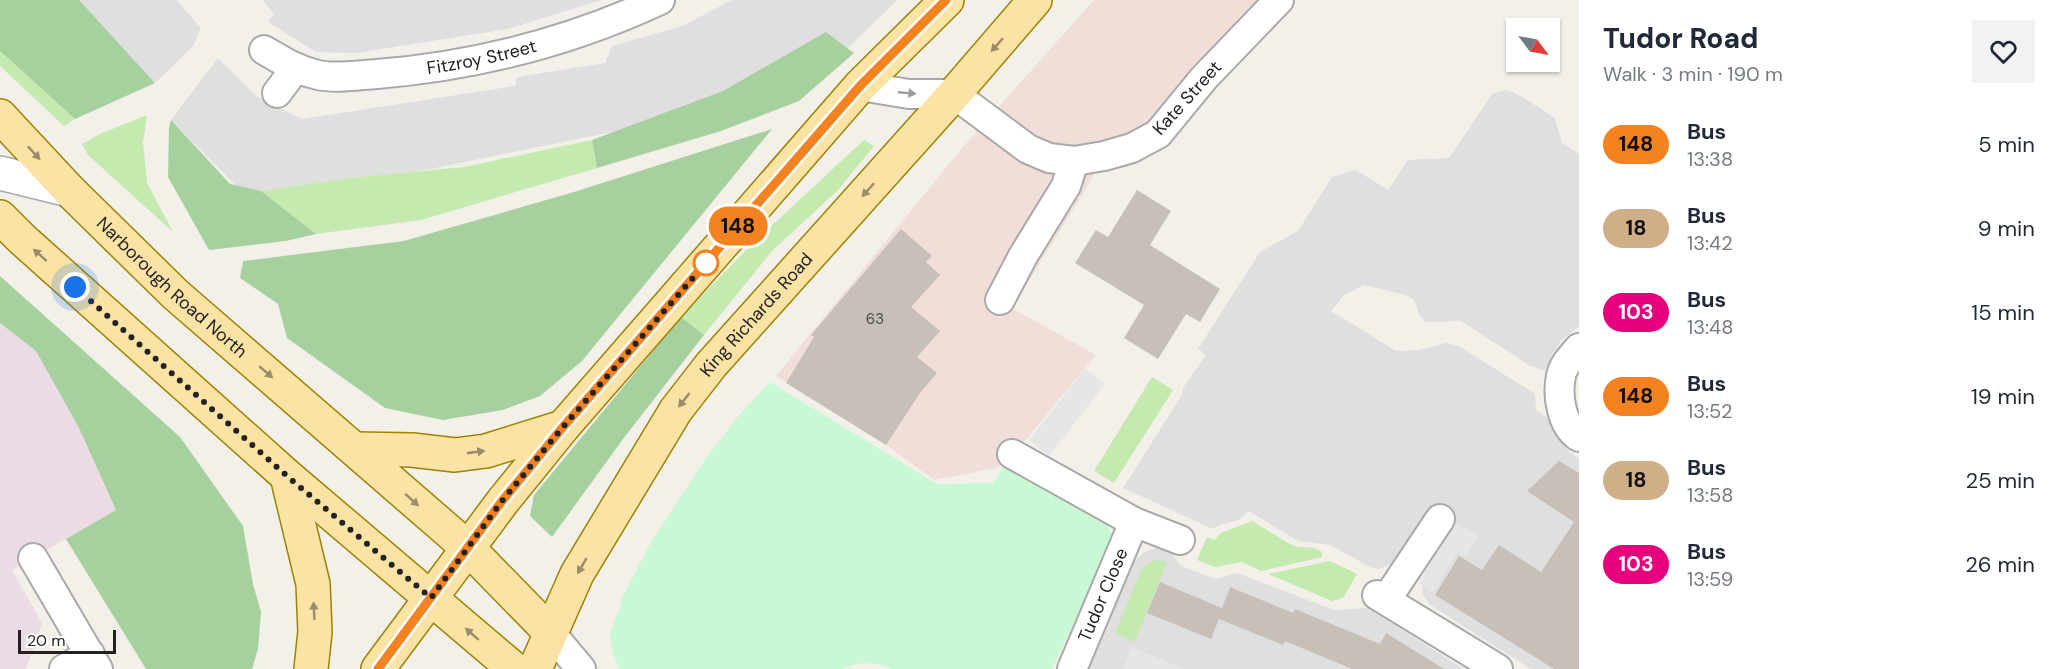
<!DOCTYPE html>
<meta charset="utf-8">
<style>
body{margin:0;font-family:"DM Sans",sans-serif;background:#f2f2f3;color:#1f2937;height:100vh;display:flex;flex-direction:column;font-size:22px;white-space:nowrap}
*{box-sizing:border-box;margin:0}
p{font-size:20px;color:#747a83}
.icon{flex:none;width:33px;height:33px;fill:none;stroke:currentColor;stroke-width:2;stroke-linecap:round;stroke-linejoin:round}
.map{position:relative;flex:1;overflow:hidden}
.details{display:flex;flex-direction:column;background:#fff;width:480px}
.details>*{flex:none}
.badge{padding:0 12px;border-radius:20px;font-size:21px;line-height:39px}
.needle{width:39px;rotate:122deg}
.buttons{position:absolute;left:1506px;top:18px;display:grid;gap:12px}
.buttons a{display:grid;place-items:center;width:54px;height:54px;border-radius:0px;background:#fff;box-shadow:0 2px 4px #0004;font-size:30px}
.scale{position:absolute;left:18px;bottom:15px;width:98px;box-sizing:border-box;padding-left:6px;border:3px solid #222;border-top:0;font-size:16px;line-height:21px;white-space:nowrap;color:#222;-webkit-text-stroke:4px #fff;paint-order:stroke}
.you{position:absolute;width:30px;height:30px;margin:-15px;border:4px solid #fff;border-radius:50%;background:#1a73e8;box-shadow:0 0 0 9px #1a73e833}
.map>.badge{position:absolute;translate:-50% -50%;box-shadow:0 0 0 3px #fff}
.round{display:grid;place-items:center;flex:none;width:63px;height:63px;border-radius:0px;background:#f2f2f3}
.overview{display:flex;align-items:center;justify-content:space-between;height:102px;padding:0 24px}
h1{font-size:28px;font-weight:800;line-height:45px}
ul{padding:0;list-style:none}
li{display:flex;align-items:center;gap:18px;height:84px;padding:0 24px}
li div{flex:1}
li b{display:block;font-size:22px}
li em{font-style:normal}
li .badge{min-width:66px;font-weight:700;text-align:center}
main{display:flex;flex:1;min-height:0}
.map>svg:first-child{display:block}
.residential{fill:#e0dfdf}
.commercial{fill:#f2ded9}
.industrial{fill:#ebdbe5}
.grass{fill:#c4eab0}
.forest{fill:#a6d09e}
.park{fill:#c8f9d4}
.parking{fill:#e6e6e6}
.building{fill:#c7c0b8}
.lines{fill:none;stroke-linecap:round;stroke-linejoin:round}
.minor-casing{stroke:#a9a9a9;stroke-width:32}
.tertiary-casing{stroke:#a9a9a9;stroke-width:36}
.primary-casing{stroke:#9e8202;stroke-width:36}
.minor{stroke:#fff;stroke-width:28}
.tertiary{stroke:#fff;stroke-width:33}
.primary{stroke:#fbe3a5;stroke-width:33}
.oneway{fill:#998c6a}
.oneway2{fill:#9c9c9c}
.line-casing{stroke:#fff;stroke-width:14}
.line{stroke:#f58220;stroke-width:9}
.walk{stroke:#222;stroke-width:6;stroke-dasharray:0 10.8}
.stop-dot{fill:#fff;stroke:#f58220;stroke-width:3}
.labels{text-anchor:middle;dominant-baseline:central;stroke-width:4.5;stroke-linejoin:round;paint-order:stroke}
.number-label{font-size:15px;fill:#4b4a48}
.street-label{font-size:18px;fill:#222;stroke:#fff}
</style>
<main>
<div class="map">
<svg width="1579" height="669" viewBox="0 0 1579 669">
<rect width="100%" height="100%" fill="#f2f0e9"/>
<g class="residential">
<path d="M79,0H176L201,28L193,46L155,83Z"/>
<path d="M263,0H601L508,29L356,53L316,52L268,22L274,15Z"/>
<path d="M732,0H897L802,93L255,205L171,120L218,58L256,96L302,119L515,86L517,77L605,63L612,46L682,26Z"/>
<path d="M1505,90L1513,92L1524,98L1555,118L1562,143L1579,154V326L1561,341L1551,357L1549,364L1545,370H1542L1529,365L1461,321L1426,322L1420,316L1414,300L1406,295L1364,285L1344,295L1331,311L1396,351L1419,350L1446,343L1459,346L1535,394L1536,410L1546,417L1569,452L1579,458V669H1531L1430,605L1422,593L1423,581L1455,527L1430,510L1395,562L1379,569L1372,568L1330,545L1298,541L1249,511L1239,520L1223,524L1213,529L1123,488L1182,395L1183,388L1206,355L1198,349L1260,252L1298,231L1332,177L1356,170L1388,190L1408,160L1449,158L1492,94Z"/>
<path d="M1156,548L1170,551L1181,566L1216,579L1237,573L1334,610L1367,608L1464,669H1089L1132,564L1144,552Z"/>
</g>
<path class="commercial" d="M1094,0H1277L1169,119L1104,156L1089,184L1012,308L1096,355L1023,443L997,468L934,480L886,445L776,376L962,148Z"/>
<path class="industrial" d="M0,323L36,351L79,428L116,510L12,570L42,623L26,669H0Z"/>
<g class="grass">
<path d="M0,51L5,56L75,119L64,126L0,66Z"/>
<path d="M147,115L143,143L147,183L173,232L88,155L82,144L100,134Z"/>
<path d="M592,140L597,168L421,220L316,234L261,191L352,178L464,167Z"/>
<path d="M864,140L874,146L837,191L772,251L704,335L681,317L750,246Z"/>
<path d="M1152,377L1173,390L1114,483L1094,471Z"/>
<path d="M1252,521C1265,528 1282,541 1295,546C1305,549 1313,544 1322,553V557L1261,571L1242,562L1215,567L1197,560L1207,537L1214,540L1221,533Z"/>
<path d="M1154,560L1167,562L1135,642L1115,633L1140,573L1145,565Z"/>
<path d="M1330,561L1357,574L1343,598L1332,601L1268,574Z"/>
</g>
<g class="forest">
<path d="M0,0H79L155,83L75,119L0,51Z"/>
<path d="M826,32L854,53L799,101L721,131L597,168L592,140L723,91Z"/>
<path d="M171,120L230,184L261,191L316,234L286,241L209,250L168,177L169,128Z"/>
<path d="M772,129L582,361L540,396L503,410L443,420L385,408L287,338L278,304L240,278L243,261L404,241L574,192Z"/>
<path d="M0,276L180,437L243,526L253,584L261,612L258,649L252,669H146L66,539L116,510L79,428L36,351L0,323Z"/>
<path d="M681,317L704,335L623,439L552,537L530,516L534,495Z"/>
</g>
<path class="park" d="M770,382L937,484L993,483L1006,463L1106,522L1111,533V544L1052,669H892C874,662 860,661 843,669H619L613,652L610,638L611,630L620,608L623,596L651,542L706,458L739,415Z"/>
<g class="parking">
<path d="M1085,369L1105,384L1049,456L1029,440Z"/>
<path d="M1455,523L1478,536L1466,557L1458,552L1433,593L1418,583Z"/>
<path d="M1132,647L1184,669H1123Z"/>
</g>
<g class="building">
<path d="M1137,190L1171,211L1150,245L1220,289L1200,322L1186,314L1158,359L1124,338L1144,305L1075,263L1096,230L1108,237Z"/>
<path d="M901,229L932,256L926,262L940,275L911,307L940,331L917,357L937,373L920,393L886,445L786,383L814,337L811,335Z"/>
<path d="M1559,461L1579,473V669H1554L1435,595L1459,556L1482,570L1499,545L1541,572L1574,522L1527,491Z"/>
<path d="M1160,582L1222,608L1230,587L1293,613L1295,609L1380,644L1386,633L1444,669H1352L1285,641L1283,645L1219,619L1211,639L1147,613Z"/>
</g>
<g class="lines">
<g class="minor-casing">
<g id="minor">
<path id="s1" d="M264,50C283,61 296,70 318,75C336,79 359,75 377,74C474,66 572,41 660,0"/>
<path d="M860,86L909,94H954L1028,149L1049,158L1074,161"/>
<path d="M277,93L295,69"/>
<path d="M1000,300L1023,256L1066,186L1074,161L1104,156L1132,148L1158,134L1204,78L1279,0"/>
<path d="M1579,348C1572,356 1563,365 1561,376C1557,395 1561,425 1579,437"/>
<path d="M1012,454L1134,522L1072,669"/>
<path d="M1134,522L1180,540"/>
<path d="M33,558L98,669"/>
<path d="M1377,595L1498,669"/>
<path d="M1386,600L1440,519"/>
<path d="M550,632L581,669"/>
<path d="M64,669L90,654"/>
</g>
</g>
<g class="tertiary-casing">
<path id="tertiary" d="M0,173L69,190"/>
</g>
<g class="primary-casing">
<g id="primary">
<path id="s2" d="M0,116L69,190L175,294L468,548L550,632"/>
<path d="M0,217L22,239L287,476L514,669"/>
<path d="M355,449L412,450L455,455L486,451L563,427"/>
<path d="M287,476L313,584L315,632L311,669"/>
<path d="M378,669L503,501L563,427L860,86L947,0"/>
<path id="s3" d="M535,669L577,574L676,410L711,365L954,94L1035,0"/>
</g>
</g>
<use href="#minor" class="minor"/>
<use href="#tertiary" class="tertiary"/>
<use href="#primary" class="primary"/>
</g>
<defs><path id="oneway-solid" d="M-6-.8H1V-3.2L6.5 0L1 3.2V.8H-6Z" transform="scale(1.5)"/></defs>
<g class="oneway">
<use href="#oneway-solid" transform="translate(997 45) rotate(131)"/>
<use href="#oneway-solid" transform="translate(34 153) rotate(47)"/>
<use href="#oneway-solid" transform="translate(868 190) rotate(132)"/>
<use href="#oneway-solid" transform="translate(40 255) rotate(-138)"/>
<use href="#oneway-solid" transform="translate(266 372) rotate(41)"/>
<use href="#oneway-solid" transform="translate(684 400) rotate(128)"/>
<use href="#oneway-solid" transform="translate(476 452) rotate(-8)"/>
<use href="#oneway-solid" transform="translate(412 500) rotate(42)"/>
<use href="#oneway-solid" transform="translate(582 566) rotate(120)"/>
<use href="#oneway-solid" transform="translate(314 611) rotate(-93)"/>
<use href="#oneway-solid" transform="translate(472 634) rotate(-139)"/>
</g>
<use class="oneway2" href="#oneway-solid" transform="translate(907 93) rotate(5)"/>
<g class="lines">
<g class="line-casing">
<path id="line" d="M378,669L502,501L563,427L860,86L946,0"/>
</g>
<use href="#line" class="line"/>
<path class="walk" d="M75,287L287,476L431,598L502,501L563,427L706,263"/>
</g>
<circle class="stop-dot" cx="706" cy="263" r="12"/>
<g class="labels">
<g class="number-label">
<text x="875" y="319">63</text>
</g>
<g class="street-label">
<text stroke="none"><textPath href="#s1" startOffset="225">Fitzroy Street</textPath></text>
<text transform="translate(1187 98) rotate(-48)">Kate Street</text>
<text stroke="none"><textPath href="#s2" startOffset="243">Narborough Road North</textPath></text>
<text stroke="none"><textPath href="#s3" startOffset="420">King Richards Road</textPath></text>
<text transform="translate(1103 595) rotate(-67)">Tudor Close</text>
</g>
</g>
</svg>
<div class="buttons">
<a><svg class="needle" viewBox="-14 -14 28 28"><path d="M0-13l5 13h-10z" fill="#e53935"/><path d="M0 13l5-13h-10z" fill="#747a83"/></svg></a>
</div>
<div class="scale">20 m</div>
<div class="you" style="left:75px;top:287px"></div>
<b class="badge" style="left:738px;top:226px;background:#f58220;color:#111">148</b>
</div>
<section class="details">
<div class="overview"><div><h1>Tudor Road</h1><p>Walk · 3 min · 190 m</p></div><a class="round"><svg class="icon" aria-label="heart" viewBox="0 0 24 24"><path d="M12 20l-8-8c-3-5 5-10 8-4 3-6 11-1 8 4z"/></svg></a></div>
<ul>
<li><span class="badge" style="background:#f58220;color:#111">148</span><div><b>Bus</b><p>13:38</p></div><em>5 min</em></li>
<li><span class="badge" style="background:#ceaf87;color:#111">18</span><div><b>Bus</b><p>13:42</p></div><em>9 min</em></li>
<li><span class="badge" style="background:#e6007e;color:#fff">103</span><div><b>Bus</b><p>13:48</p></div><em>15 min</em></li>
<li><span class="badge" style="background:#f58220;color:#111">148</span><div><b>Bus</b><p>13:52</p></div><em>19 min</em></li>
<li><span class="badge" style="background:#ceaf87;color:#111">18</span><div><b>Bus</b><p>13:58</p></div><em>25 min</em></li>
<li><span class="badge" style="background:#e6007e;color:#fff">103</span><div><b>Bus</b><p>13:59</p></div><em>26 min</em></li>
</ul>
</section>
</main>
